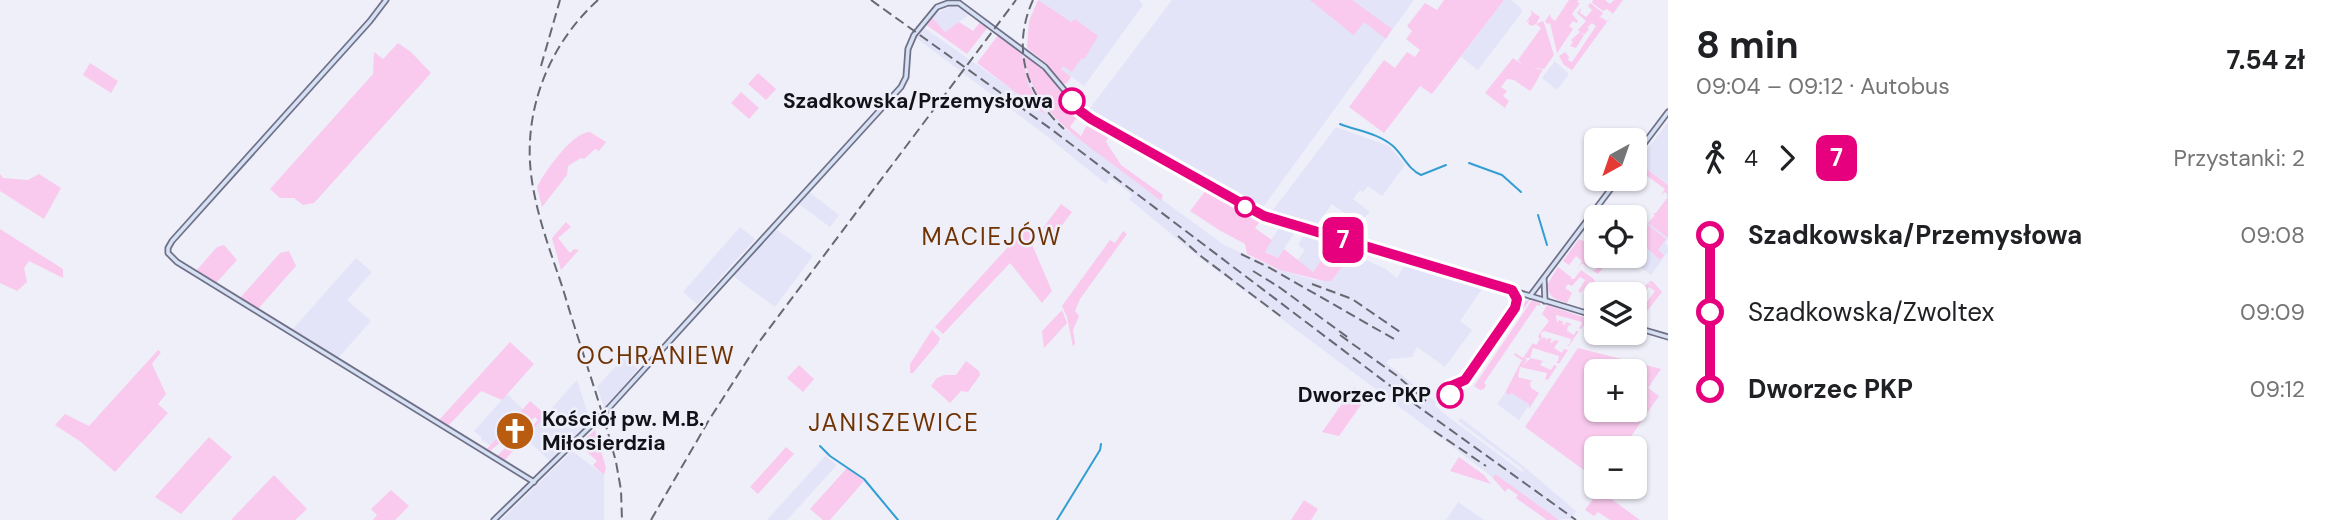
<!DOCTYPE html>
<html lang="pl">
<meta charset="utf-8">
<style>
body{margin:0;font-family:"DM Sans",sans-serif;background:#f6f6f6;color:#202124;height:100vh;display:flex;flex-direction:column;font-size:26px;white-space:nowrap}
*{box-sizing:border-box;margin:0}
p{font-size:23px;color:#757577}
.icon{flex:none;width:38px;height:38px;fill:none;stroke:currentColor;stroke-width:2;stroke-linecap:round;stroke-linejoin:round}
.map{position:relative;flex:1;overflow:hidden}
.drawer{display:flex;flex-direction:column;background:#fff;width:665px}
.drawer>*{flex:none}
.badge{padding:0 14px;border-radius:10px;font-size:24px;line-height:46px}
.needle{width:46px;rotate:220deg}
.tools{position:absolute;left:1584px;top:128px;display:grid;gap:14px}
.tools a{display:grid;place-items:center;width:63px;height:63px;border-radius:10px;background:#fff;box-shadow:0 2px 5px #0004;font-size:35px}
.map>.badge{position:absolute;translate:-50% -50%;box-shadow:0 0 0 4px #fff}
.legs{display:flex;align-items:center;gap:10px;height:77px;padding:0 28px;font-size:23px}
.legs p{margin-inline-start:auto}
.headline{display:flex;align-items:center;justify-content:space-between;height:119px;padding:0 28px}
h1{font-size:38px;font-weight:700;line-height:52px}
ul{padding:0 28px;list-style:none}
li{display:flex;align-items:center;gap:24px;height:77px;font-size:26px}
li i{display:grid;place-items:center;width:10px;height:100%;margin:0 9px;background:currentColor}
li i::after{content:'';width:18px;height:18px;margin:-9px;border:5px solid;border-radius:50%;background:#fff}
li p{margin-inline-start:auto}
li:first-child i{background:linear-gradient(#0000 50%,currentColor 0)}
li:last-child i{background:linear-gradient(currentColor 50%,#0000 0)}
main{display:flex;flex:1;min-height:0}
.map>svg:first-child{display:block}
.built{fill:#e4e4f9}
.green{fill:#f9caed;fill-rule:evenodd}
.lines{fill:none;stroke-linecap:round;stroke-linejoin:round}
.stream{stroke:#339ed2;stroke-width:2}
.secondary-casing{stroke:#707188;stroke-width:7}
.secondary{stroke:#d6e1f4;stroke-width:3.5}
.rail{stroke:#686872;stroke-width:2;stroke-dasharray:10 5;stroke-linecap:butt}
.line-1-casing{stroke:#fff;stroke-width:16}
.line-1{stroke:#e6007e;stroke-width:10}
.stop-1-dot{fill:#fff;stroke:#e6007e;stroke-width:3.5}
.labels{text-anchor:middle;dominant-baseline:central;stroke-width:5;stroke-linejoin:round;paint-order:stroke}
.stop-label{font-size:21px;font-weight:bold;fill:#12121b;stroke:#efeffa;text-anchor:end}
.poi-label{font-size:21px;font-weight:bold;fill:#12121b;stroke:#efeffa;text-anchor:start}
.quarter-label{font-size:24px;letter-spacing:2px;fill:#6f3303;stroke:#efeffa}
</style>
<main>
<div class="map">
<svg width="1668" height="520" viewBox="0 0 1668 520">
<rect width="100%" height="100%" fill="#efeffa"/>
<g class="built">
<path d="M1039,0H1139L1143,5L1084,86L1027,44Z"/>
<path d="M1172,0H1414L1261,210L1088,111Z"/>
<path d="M1504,0H1511L1520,7L1522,12L1478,70L1461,57Z"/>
<path d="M951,6L959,7L970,14L945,32L931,16Z"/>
<path d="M923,27L1046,113L1029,86L1021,51L1024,53L1027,74L1037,96L1049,113L1067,130L1224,245L1280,270L1314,280L1330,281L1351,257L1368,261L1386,269L1397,278L1406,263L1484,286L1460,321L1472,330L1445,367L1417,347L1412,357L1390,359L1386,363L1436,402L1435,405L1442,412L1522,472L1524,470L1458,421L1461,418L1522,465L1576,511L1572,519L1547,520L1516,498L1518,495L1508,488L1506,491L1487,473L1449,444L1196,255L1129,199L1132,195L1121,186L1110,178L1106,184L1048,137L915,37Z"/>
<path d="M1555,61L1569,74L1557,90L1542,78Z"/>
<path d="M1668,122V184L1638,162Z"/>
<path d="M1336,127L1389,146L1405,165L1382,196L1368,186L1363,192L1360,190L1353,199L1370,212L1358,223L1332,204L1314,228L1270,214Z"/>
<path d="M809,192L839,215L830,227L799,204Z"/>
<path d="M1647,222L1668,238L1665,243L1668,246V252L1651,275L1625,256H1634L1635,238Z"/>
<path d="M740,227L755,239L697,304L683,292Z"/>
<path d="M1280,227L1295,232L1278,258L1264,251Z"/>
<path d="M776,229L813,256L775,307L733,276Z"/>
<path d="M1305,233L1333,243L1313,272L1297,261L1305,250L1298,245Z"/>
<path d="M356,258L372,272L347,300L371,321L338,358L292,330Z"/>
<path d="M623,358L638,369L604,408L597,387Z"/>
<path d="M577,380L588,414L584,428L550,461L525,438Z"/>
<path d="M1511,392L1530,404L1519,420L1497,404L1505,393L1508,394Z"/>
<path d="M507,394L523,409L490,445L481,440L482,438L474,431Z"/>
<path d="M572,451L604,475V520H501Z"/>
<path d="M825,456L837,465L787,520H767Z"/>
<path d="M1458,502L1484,520H1446Z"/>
</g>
<g class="green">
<path d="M1038,0L1071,22L1075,19L1098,36L1085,58L1081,59L1072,72L1063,66L1061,69L1071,77L1066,84L1062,83L1047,64L1027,48L1029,21Z"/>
<path d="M1310,0H1352L1392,29L1386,39L1364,22L1354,35L1352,34Z"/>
<path d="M1444,0H1504L1432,94L1420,86L1384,133L1349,107L1384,60L1395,68L1407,52L1415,57L1420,50L1406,39L1412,31L1407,26L1425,3L1437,10Z"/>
<path d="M1569,0H1579L1577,2L1580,3L1572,14L1578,21L1577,23L1573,21L1569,26L1573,29L1557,53L1550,23L1547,24L1545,21L1550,14L1551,18L1555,21Z"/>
<path d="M1593,0H1605L1610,4L1614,0H1623L1572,70L1564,65L1559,56L1565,52L1569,57L1568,60L1572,62L1596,26L1592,23L1588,27L1586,26L1589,29L1585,34L1580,33L1584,35L1576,48L1570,46L1573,42L1571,40L1580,32L1578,30L1586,21L1577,13L1581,8L1580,13L1586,17L1592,10L1588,6L1590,3L1603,13L1600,17L1607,21L1613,14L1607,9L1603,11L1592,3Z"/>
<path d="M1530,10L1540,17L1536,24L1543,21L1544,23L1554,55L1544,69L1532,68L1543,70C1537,78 1537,83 1530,91L1514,80L1507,79L1501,87L1507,91L1503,96L1509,101L1505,108L1485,93L1513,58L1523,65L1518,60L1541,28L1536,24L1532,26L1528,24L1529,20L1527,22H1526L1532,14Z"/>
<path d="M931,16L945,32L959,22L973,31L981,21L988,27L967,54L925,24Z"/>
<path d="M999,34L1021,51L1029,86L1046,115L977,63Z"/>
<path d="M398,43L411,52L431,73L314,203L303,205L294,198H280L270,189L373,74L374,52L383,59Z"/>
<path d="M1024,53L1048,74L1077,112L1075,116L1077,117L1070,127L1081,136L1088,123L1109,135L1106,142L1121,165L1163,195L1161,201C1141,185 1120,170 1100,155C1063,127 1029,102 1024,53Z"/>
<path d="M90,63L118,81L111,93L83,75Z"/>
<path d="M758,73L776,89L766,100L748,84Z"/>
<path d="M741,92L759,108L749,119L731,103Z"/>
<path d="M590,132L606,142L599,151L595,149L584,159L581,158L568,166L567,175L542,207L537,187C545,172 572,132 590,132Z"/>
<path d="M1638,162L1668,185V238L1648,223L1655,215L1653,213H1656L1667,198V194L1665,192L1661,195L1665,189L1639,170L1635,176V166Z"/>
<path d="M0,174L3,178L28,180L39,174L61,188L44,219L0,191Z"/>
<path d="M1207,189L1262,219L1255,228L1272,240L1265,252L1278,258L1284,249L1313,272L1333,243L1343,245L1337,254L1348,260L1331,281H1324L1280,270L1247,254L1245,244L1219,230L1190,211Z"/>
<path d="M1061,204L1072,212L1054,236L1043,228Z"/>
<path d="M566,222L571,227L558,238L570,253L574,249L579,250L561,270L552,238Z"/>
<path d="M1028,225L1031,242L1052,291L1042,303L1010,263L943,334L935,327Z"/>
<path d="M1648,225L1666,239L1658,250L1664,255L1660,260L1646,247L1644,248L1635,241Z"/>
<path d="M0,229L63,269V278L29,261L24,268L27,282L17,291L0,283Z"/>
<path d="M1123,231L1127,234L1080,299L1075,311L1079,316L1073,330L1075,343L1073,347L1067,317L1062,306L1110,240L1115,243Z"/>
<path d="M1579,239L1589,244L1588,247L1596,256L1607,262L1609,260L1611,261L1610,266L1606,264L1598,274L1592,270H1595L1600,263L1593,257L1587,265L1589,268L1582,263L1577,270L1582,261L1576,256L1569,265L1563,261Z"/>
<path d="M224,245L237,260L216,283L196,271L217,247Z"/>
<path d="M289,251L296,266L258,309L240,298L280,253Z"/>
<path d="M1558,267L1571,277V279H1574L1581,270L1594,279L1595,283L1593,284L1590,281L1581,293L1578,291L1585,280L1580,277L1572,286L1568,284L1565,288L1572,293L1567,303C1555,299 1549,298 1547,285Z"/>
<path d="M1652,281L1662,292L1640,320L1635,318V307L1641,310L1655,291L1649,287L1642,295L1640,293L1644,288H1647L1645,286L1648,283L1655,288L1648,282Z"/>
<path d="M1530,300L1470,383L1469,375L1523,301Z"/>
<path d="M1532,300L1540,303V306L1537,305L1484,383L1486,385L1484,389L1480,390L1474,386Z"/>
<path d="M1547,305L1589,319L1581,329L1578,328L1581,326L1582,322L1556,315L1557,323L1559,320L1564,322L1562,324L1565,325L1566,322L1571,324L1570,326L1566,325L1568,326L1567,331L1574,335L1576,331H1579L1569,346L1567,345L1570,344L1571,339L1544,331L1541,333L1542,340L1543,337L1546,338V341L1548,338L1552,339L1550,342L1552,343L1554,340L1559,341L1554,348L1562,353L1564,349L1568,350L1559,364L1556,362L1558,361L1559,356L1533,348L1530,358H1525L1527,360L1523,365L1531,358L1543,361L1540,365L1551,370L1554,365L1557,366L1548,380L1545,379L1547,373L1520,367L1518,377L1533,381L1530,382L1531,388L1539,393L1529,409V404L1511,393L1509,395L1505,393L1522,360L1514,355L1515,353L1523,358L1533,343L1536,345L1540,339L1538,337L1540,333L1532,328L1540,333L1549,321L1542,314Z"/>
<path d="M1062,310L1067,323L1044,348L1042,331Z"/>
<path d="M932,330L940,338L938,343L913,373H910V364Z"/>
<path d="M510,342L534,364L502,400L481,391L448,426L439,420Z"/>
<path d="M1578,348L1661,369L1648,388L1659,396L1623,448H1596V479L1525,427ZM1596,371H1634V410H1596Z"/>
<path d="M158,350L161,352L152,364L166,394L158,404L168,413L115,472L81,442L55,425L65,414L89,426Z"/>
<path d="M966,361L979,371L980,375L968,392L961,391L950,403L931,386L937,378L944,375H956Z"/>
<path d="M799,365L814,379L803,392L787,378Z"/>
<path d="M1354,387L1364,394L1363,402L1339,436L1322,432Z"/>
<path d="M530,401L546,415L504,461L494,455L497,456L508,445L519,440L538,420L535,417L524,426L516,422L511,423L501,442L490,451L492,453L486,450Z"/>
<path d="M595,430L606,468L604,475L593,465L597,461L585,450L595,440L591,437L586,438Z"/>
<path d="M209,437L232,457L181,514L155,497Z"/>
<path d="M786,447L794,454L758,494L750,487Z"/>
<path d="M1459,457L1484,475L1491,484L1450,471Z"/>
<path d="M847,468L864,481L830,520H823L810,509Z"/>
<path d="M1495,474L1559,520H1547L1516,498L1518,495L1508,488L1505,492L1493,478Z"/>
<path d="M274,475L307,509L295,520H231Z"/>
<path d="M391,490L409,506L395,520H373L377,515L371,509Z"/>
<path d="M1598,492L1603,493L1640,520H1610L1598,512L1594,516L1585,510Z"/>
<path d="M1304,500L1318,509L1311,520H1291Z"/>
</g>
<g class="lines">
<g class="stream">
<path d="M1340,124C1358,131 1378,133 1393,146C1403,155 1408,169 1421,175L1446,165"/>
<path d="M1469,163L1502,175L1521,192"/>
<path d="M1538,215L1547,245"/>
<path d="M820,446L830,456L864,479L898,520"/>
<path d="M1057,520L1100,450L1101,444"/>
</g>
<g class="secondary-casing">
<g id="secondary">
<path d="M386,0L370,21L172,241L168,248V253L177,262L534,482"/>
<path d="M1634,157L1668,112"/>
<path d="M1544,279L1545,301"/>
<path d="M1530,296L1619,178"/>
<path d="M1634,327L1668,337"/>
<path d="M494,520L606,411L901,87L906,77L908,49L914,35L937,7L948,3H959L1045,67L1086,116L1257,213L1596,316"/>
</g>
</g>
<use href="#secondary" class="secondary"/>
<g class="rail">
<path d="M598,0C546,47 520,118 533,187C539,222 552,256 563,289C580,347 601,404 616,462L621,490L622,520"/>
<path d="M871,0L1051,129L1409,400L1576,520"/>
<path d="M1033,0C1011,48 1026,95 1064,129"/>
<path d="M541,66L560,0"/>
<path d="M1178,236L1202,257L1283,318"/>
<path d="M1241,254L1270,268L1394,339"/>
<path d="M1253,271L1279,287L1350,339"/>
<path d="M1312,284L1352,299L1403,334"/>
<path d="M1340,335L1396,375L1426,401"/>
<path d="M1434,431L1486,466"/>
<path d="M651,520L709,420L759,342L1016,0"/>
</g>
</g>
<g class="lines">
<g class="line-1-casing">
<path id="line-1" d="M1072,101L1080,111L1091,119L1264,216L1512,290L1517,299L1515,308L1465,380L1451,386L1450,395"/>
</g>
<use href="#line-1" class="line-1"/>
</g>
<defs>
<g id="church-disc" transform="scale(2.0125)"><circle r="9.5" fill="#ba5c10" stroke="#efeffa"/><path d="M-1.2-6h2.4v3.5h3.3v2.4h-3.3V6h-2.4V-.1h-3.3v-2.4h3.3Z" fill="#fff"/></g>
</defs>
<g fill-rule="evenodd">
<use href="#church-disc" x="515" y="431"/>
</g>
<g class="stop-1-dot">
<circle cx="1072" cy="101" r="12"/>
<circle cx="1245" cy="207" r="9"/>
<circle cx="1450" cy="395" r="12"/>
</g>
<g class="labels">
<g class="stop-label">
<text x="1053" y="101">Szadkowska/Przemysłowa</text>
<text x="1431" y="395">Dworzec PKP</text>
</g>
<g class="poi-label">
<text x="542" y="419">Kościół pw. M.B.<tspan x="542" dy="24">Miłosierdzia</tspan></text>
</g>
<g class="quarter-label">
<text x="992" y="236">MACIEJÓW</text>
<text x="656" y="355">OCHRANIEW</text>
<text x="894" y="422">JANISZEWICE</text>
</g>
</g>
</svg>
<div class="tools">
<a><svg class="needle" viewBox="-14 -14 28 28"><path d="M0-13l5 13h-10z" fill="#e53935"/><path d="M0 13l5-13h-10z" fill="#757577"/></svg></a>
<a><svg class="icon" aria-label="locate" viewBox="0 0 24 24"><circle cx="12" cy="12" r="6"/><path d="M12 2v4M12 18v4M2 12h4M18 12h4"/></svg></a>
<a><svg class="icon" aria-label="layers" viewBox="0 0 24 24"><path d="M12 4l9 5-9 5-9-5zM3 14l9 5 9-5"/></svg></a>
<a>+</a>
<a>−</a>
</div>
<b class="badge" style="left:1343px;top:240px;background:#e6007e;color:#fff">7</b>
</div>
<section class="drawer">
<div class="headline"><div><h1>8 min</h1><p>09:04 – 09:12 · Autobus</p></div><b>7.54 zł</b></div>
<div class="legs"><svg class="icon" aria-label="walk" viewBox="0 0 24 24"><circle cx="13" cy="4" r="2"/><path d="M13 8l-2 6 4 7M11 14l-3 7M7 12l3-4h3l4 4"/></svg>4<svg class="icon" aria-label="forward" viewBox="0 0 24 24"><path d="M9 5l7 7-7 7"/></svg><b class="badge" style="background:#e6007e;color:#fff">7</b><p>Przystanki: 2</p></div>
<ul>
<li><i style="color:#e6007e"></i><b>Szadkowska/Przemysłowa</b><p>09:08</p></li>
<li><i style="color:#e6007e"></i><span>Szadkowska/Zwoltex</span><p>09:09</p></li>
<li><i style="color:#e6007e"></i><b>Dworzec PKP</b><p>09:12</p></li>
</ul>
</section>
</main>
